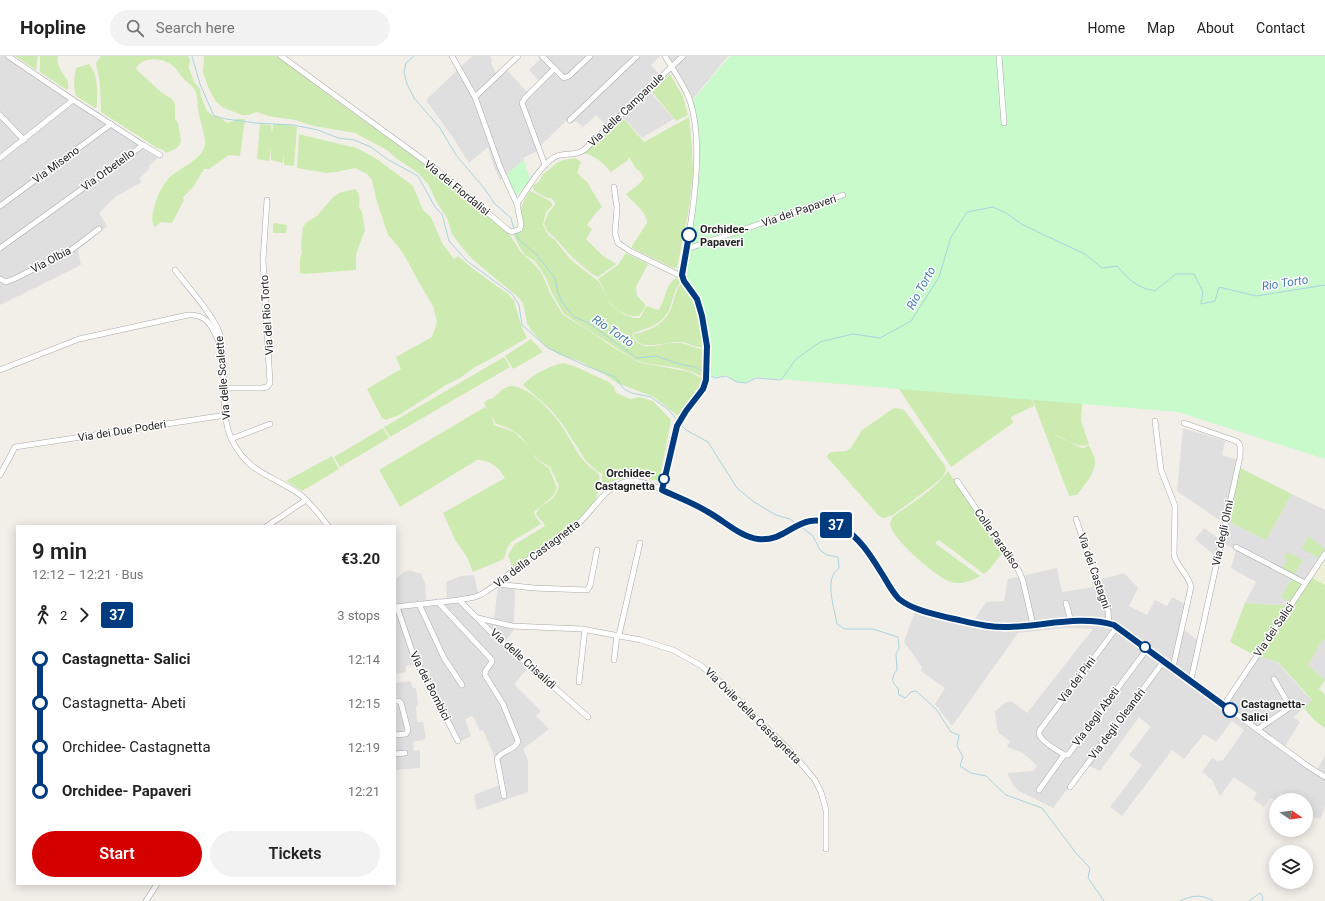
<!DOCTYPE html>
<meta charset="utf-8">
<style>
body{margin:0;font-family:Roboto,sans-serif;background:#f2f2f2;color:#222;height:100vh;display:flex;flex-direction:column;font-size:15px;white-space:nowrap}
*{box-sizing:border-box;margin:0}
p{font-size:13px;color:#767676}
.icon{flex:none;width:22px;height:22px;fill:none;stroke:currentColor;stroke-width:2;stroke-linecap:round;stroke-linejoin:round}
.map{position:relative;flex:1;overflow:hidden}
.drawer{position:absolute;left:16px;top:469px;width:380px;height:360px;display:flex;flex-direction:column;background:#fff;border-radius:0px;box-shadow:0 2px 10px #0003}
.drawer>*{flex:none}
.badge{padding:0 8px;border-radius:3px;font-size:14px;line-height:26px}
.needle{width:26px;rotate:103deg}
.tools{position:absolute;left:1269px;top:737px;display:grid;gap:8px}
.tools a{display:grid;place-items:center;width:44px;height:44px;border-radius:50%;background:#fff;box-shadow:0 2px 10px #0003;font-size:20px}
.map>.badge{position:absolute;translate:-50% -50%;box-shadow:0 0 0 2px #fff}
.legs{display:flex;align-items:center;gap:6px;height:44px;padding:0 16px;font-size:13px}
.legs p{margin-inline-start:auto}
.overview{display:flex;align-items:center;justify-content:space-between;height:68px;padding:0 16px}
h1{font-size:22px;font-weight:600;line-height:30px}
.button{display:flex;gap:8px;margin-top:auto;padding:8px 16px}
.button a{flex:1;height:46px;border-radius:24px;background:#d40000;color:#fff;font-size:16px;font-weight:600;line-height:46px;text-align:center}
.button a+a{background:#f2f2f2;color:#222}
ul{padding:0 16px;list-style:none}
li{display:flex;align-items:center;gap:14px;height:44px;font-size:15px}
li i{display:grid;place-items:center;width:6px;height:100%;margin:0 5px;background:currentColor}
li i::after{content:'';width:10px;height:10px;margin:-5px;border:3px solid;border-radius:50%;background:#fff}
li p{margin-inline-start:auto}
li:first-child i{background:linear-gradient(#0000 50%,currentColor 0)}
li:last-child i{background:linear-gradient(currentColor 50%,#0000 0)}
header{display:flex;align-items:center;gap:24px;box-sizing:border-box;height:56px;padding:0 20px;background:#fff;border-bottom:1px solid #e0e0e0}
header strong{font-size:19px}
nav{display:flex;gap:22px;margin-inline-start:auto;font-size:14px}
.search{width:280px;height:36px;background:#f2f2f2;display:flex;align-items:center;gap:10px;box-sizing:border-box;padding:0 14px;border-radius:22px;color:#767676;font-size:15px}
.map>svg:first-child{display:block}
.residential{fill:#e0dfdf}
.farmland{fill:#eef0d5}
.grass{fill:#cdebb0}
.park{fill:#c8facc}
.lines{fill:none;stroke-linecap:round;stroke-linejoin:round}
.stream{stroke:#aad3df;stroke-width:1}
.minor-casing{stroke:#a9a9a9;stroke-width:6}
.minor{stroke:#fff;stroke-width:5}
.line-1-casing{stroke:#fff;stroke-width:9}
.line-1{stroke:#003b80;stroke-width:6}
.stop-1-dot{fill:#fff;stroke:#003b80;stroke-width:2}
.labels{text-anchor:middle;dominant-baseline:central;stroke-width:3;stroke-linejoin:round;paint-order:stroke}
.street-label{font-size:11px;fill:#222;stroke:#fff}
.stop-label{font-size:11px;font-weight:bold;fill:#222;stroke:#fff;text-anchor:start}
.water-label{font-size:12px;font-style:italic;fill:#4a7aab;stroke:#fff}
</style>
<header>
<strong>Hopline</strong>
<div class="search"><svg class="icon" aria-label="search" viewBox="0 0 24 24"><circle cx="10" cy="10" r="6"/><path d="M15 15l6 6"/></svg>Search here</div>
<nav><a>Home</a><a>Map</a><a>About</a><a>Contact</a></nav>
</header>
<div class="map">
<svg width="1325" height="845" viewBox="0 0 1325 845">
<rect width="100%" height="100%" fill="#f2efe9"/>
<g class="residential">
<path d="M0,0H12L162,98L149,110L150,112L139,123L142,126L115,141L99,157L107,170L78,194L81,209L0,249Z"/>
<path d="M472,0H490L492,4L491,6L496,18L504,11L527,36L539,25L529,14L540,3L538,0H660L651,9L664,23L650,36L674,63L642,82L624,62L610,73L596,59L583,71L576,65L569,68L566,65L540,90L541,93L523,102L524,104L500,124L494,111L488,91L469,107L454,83L426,44Z"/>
<path d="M662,0H728L692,44L688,45L682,31Z"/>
<path d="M1183,372L1225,385L1222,399L1240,405L1227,464L1266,484L1292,438L1325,454V503L1293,550L1245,547L1256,526L1231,512L1236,494L1223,487L1219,503L1195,483L1204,472L1219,483L1222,466L1177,435Z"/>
<path d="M1057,512L1062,536L1093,531L1092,526L1124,517L1138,532L1129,550L1147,559L1155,544L1167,550L1172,541L1187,549L1182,572L1201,587L1192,628L1220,651L1254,599L1277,606L1312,645L1294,661L1300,666L1282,695L1315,718L1325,699V750L1321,762L1306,761V744H1291L1281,737L1275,744L1270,742L1264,751L1253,743L1257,737L1234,721L1220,740L1212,724L1202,716L1212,702L1218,705L1223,704L1244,674L1232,665L1216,686L1204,678L1184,703L1172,694L1122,760L1110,751L1142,709L1129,699L1151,671L1139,661L1100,715L1088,709L1068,732L1053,752L1019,735L1013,729L1007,717L1033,715L1037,710L1023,697L1007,691L1010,685L1000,678L997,673L995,655L1005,647L1011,645L1027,657L1093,573L1066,572L1018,577L952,670L935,648L945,632L921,615L922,611L904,586L915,555L971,569L986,546L1004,545L1008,523Z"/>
<path d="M409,514L421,518L425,527L426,544L447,542L446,526L461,520L474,519L479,542L464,545L479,559L494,563L498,530L515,533L514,568L515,573L505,585L531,609L514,628L541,655L536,660L549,673L523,693L528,704V736L477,754L474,739L499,729L493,697L483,674L480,675L473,660L465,663L471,680L456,687L449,670L446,669L414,609L406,610V616L395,618V524L404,516Z"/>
<path d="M1325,583V624L1308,609L1323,584Z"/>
<path d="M410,625L413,632H416L418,649L416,651L417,666H423L426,683L413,686L414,695L420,694V712L395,714V627Z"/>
</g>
<path class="farmland" d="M1324,504H1325V529L1312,522Z"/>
<g class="grass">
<path d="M15,0H38L36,14Z"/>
<path d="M40,0H58C55,16 71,19 68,33L67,34L40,16Z"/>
<path d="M101,0H188L190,4L189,12L194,26L200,33L201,41L207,55L212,59L217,60L228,67L237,63H245L240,100L229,99L209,113H204L194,130L183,141L184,144L172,167L161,166L155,171C151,165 152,160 154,153C156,142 161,132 168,123C177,113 204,103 205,88C205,78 201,68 199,58C197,51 198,43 196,37C194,30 186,26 182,21C179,18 177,13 174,11C164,1 141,0 136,13L162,37L172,43L175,48V63L178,67L181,84L180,88L176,93L166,97L163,94L157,92L101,56L100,28L96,7Z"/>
<path d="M204,0H277L330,40L431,113L509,178L521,196L535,209L542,218L550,237L563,259L588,274L611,290L638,306L690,316L703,323L698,334L680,359L678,360L654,341L617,327L604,318L579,305L560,299L545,290L531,274L527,267L523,247L519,242L471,202L461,190L452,178L447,162L436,145L428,128L417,116L397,103L387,94L355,77L314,70L295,64L268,60L257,56L248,59H242L224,52L216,46L208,31L203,16Z"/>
<path d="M89,8C99,20 97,36 97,50L95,52L76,40C73,30 74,22 76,12Z"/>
<path d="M670,18L683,40L688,59L676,65L652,36Z"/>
<path d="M689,61L692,92L693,118L688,158L677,212L671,211L632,192V190L647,167C647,155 633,147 626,138L638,129L644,122L639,114H637L628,100V104L611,116C604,108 595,99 583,97L609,73L611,74L624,63L644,86Z"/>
<path d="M260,68L271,69L272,77L273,69L275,68H285L297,71L294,110L284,109V97L283,107L271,104V92L269,105L257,103Z"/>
<path d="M299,78L319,83L357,92L377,103L413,130L423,154L431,161L442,187L454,203L458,200L476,215L508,238L514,245L522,272L527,282L487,305L475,311L460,322L446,329L399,359L386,364L382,362L367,333L401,313L396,301L432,281L437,266L433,250L417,223L407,204L398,190L388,179L377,146L372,124L367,118L355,112L337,116L326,117L297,112Z"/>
<path d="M576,102L581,106L577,117L587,126L602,151L595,158L587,169L592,173L586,183L603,200L616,208L598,221L592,218L573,202L555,182L548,176L544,168L548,157L555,149L554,145L551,142H547L533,134V129C540,127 540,123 543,118C545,116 549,114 551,112C560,103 564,104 576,102Z"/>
<path d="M355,133C360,137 360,145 359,151L362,156L365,174L356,198V214L304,218L300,217V203L302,197L301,189L303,171L307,166L317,160L332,142L339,137Z"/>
<path d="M530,135C534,136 549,144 552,147V150L546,156L543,169C546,174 548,181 554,183L570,203L599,226L611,249L623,258L634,262H640L646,250L658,254C666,245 665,228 676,222L681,225C674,235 675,237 671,248C666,267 650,272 633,277L632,279C643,300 661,285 680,287C688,288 695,293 704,293L705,301L703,322C699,319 694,316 689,315C671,309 652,310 635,304L564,258L552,237L545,220L535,205L525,199L519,190L513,178C528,171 522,169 521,155C521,148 526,141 530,135Z"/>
<path d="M275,167L287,169L286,177H273V168Z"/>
<path d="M626,197L648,208L636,231L637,240L645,248V251L639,260C629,262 615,254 609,245C605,238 603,230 598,223L618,209Z"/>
<path d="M681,227L694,245L702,272L703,291C694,292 688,286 679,286C665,285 639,298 633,278C637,277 642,277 645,275C658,271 667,263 672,250C675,242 675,235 681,227Z"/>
<path d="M999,255L1005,274L1008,272L1016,279L1080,298L1082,300L1085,307L1081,365L1089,388C1078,394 1064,381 1053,378L1080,391L1083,392L1089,389L1095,403V409L1091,420L1077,439L1069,440L1006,274L1034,350L1011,361L1013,367L951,411L895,327Z"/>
<path d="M531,283L543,296L513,313L505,300Z"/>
<path d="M504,301L510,311L390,381L384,371Z"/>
<path d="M564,307L574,310L609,326L614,331L616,337L631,343L640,341L653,345L671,364L659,425L637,421L615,424L602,430V418L597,415L586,405L563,369L550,353L523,329C531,319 551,309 564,307Z"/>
<path d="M510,330C527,329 548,352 558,365C568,377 573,392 583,404C588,410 594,414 599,418L600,430L595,446L577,467L557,483L512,512L511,511V507L508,499L514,489L545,470C543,464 539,463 536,458C541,445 553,450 559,430L550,411L538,404L531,395L537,404L549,412L557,432L553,440L534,456L536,461L541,468L511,486L507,492L504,503L473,516L467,501L455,484L443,457L505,422C500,412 489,403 477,404L400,451L379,414L485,351L491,358L494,369L514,376L526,387L531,395C524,380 512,372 496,368C493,360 487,355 484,347L487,344L493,342L503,333Z"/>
<path d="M894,352L902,353L905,355L945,410L946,414L943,421L932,430L893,459L884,462L879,460L827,401L828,398L831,396L846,395L851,392L862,374Z"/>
<path d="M383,372L389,382L340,411L334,401Z"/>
<path d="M332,400L339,413L302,435L286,425Z"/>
<path d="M1238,411L1292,438L1266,484L1226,464Z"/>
<path d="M948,415L1004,496C996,502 993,512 984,518L939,484L936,486V488L980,520C971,525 961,529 951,526C937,522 891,482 890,468C890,464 892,462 894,460C911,447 936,433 948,415Z"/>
<path d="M1308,480L1325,493L1320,502L1302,493Z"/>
<path d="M1287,496L1303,504L1294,519L1282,513L1287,504L1284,502Z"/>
<path d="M1292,522L1303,528L1291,546L1286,545L1287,544L1281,541Z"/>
<path d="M1312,522L1325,529V583L1323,584L1308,609L1325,624L1319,633L1325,639V672L1314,664L1304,652L1312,644L1278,606L1254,599L1230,586L1245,547L1293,550Z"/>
</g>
<g class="park">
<path d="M730,0H1325V403L1178,356L756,321L746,326H737L726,319L715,321L708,317L709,296L696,237L686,223L685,219C687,201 692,183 694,164C700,123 701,86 693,44Z"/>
<path d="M524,104L530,123L516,141L506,121V119Z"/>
</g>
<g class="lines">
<g class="stream">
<path d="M192,0L200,28L214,60L226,63L256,67L293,69L318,74L338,82L354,84L371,91L387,103L418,120L435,151L442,158L449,185L467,205L512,238L519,249L522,269L548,292L584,309L615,321L624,333L632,337L651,341L669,354L677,364"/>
<path d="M414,0L406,7L404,16L407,28L414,42L440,72L456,99L484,132L495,148L511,162L514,174"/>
<path d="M516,177L519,184L536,198L555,222L558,237L564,249L574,261L587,266L637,302L657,300L679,308L695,311L704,316"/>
<path d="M709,319L715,322L726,320L737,326L746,327L756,322L781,324L796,303L820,286L853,278L880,282L911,265L939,221L951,181L967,156L993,151L1006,157L1023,169L1085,198L1102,212L1117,210C1130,224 1135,231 1155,235L1176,218H1194L1203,236L1201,248L1215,245L1219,231L1256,240L1325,229"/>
<path d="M680,368L686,374L708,386L737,432L754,446L776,459L790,463L797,468"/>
<path d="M800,470L813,480L820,494L827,499L838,501L839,512C837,514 834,517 833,519C827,531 835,556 837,568L845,573H873L898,581L899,592L896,598L897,614C891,621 891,626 898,632L899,639L905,642L911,636L916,635L936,653L951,676L959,679L957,690L963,701L960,710L971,717L986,720L1006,739L1042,752L1076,797L1090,812L1088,822L1104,845"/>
<path d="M1180,845C1192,839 1202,838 1213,845"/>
<path d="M1249,845L1260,837L1263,841L1262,845"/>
</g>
<g class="minor-casing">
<g id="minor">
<path d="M281,0L437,114L508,174C512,177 515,175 520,173L521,168L517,148L500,111L475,41L452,0"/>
<path d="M542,0L564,22L569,20L590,0"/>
<path d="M999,0L1004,67"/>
<path d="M475,41L518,0"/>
<path d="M0,59L24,84"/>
<path d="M570,64L637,0"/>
<path d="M143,89L160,99"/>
<path d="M0,102L73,44"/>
<path d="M545,109L522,47L525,42L554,13"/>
<path d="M614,131L617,152L615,177L618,187L630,195L683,221"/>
<path d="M517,148C526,135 543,105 557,100C566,97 576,100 584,94L683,0"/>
<path d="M0,150L111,68"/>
<path d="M0,192L143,89L73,44L8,0"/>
<path d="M687,193L843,139"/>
<path d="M175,214C187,230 216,262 220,279C228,310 218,356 232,384C248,418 275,420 302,440C312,449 320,459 328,470"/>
<path d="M0,223L6,226L16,222L71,194L99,173"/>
<path d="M0,314L79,283L188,259C209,258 212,272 220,288"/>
<path d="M225,332H262L267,331L270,327L263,204L267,144"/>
<path d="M1155,365L1161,414L1175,450L1174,499C1177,511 1189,519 1191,531L1173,611"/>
<path d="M1184,367L1236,385C1242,388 1240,394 1240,401L1191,624"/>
<path d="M231,383L270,368"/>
<path d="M0,419L15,391L226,359"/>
<path d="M957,425L1019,515L1023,525L1033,569"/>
<path d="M662,434C666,416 669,386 677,369C684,355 702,341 705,326C710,304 707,264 697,243C693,235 684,228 682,220C681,212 689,182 690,172C696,134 702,78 689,42C683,27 673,14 665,0"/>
<path d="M1076,463L1108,555L1109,568"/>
<path d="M267,470L306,444"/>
<path d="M1236,491L1305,527"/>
<path d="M496,528L534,532L587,534L590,530L597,494"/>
<path d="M459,544L491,576L588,661"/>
<path d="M438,546L492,604C492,610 484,612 485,619L503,648L518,685C515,695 501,694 497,703L504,740"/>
<path d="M1066,547L1071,566"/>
<path d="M419,548L444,602L462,629"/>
<path d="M395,551L459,544L475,541L482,538C498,529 511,515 526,505C542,493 560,485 574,472C589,459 602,436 619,428C630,423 640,425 651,429C670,437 690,445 708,456C721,463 741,480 755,483C790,490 797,446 845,474C863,484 874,504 884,522C889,529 893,537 899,542C906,548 914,552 922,554C948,563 981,572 1008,571C1043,570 1080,559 1114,569L1309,711L1325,721"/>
<path d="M397,551L413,598L458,685"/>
<path d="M478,562L512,570L582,573L641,584L673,594L700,609L714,620L793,698L815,724L821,736L826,754V793"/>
<path d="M1117,571L1040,674C1039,677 1038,678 1040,680C1043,686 1058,695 1065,699H1068L1147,593"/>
<path d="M619,579L640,487"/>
<path d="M614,604L617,579"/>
<path d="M579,626L585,573"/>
<path d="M395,645H399L401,647L408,674L406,678L395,679"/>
<path d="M1224,649L1325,498"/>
<path d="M1258,673L1289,652L1288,647L1274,623"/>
<path d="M395,698L405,697"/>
<path d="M1070,731L1164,605"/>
<path d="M1039,734L1064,699"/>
<path d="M146,845L157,828"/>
</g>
</g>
<use href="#minor" class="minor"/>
</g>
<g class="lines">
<g class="line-1-casing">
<path id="line-1" d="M689,179L682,219L684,225L697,243L702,260L707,290L706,324L703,333L686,355L677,370L662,434C677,441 694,447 708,456C723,464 742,482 758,483C791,487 797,450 841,471C861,482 872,502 884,521C888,528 893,537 899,543C913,554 933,558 950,562C969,566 989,572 1009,571C1044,570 1081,559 1114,569L1230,654"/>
</g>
<use href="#line-1" class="line-1"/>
</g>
<g class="stop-1-dot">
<circle cx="689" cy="179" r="7"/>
<circle cx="664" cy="423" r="5"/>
<circle cx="1145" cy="591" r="5"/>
<circle cx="1230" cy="654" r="7"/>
</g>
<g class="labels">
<g class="street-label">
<text transform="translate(626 54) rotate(-44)">Via delle Campanule</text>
<text transform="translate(56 109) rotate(-36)">Via Miseno</text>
<text transform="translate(108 114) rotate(-36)">Via Orbetello</text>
<text transform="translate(457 132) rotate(39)">Via dei Fiordalisi</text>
<text transform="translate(799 155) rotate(-19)">Via dei Papaveri</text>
<text transform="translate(51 204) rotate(-28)">Via Olbia</text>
<text transform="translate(267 259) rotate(-94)">Via del Rio Torto</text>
<text transform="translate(223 322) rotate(-95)">Via delle Scalette</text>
<text transform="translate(122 375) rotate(-9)">Via dei Due Poderi</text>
<text transform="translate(1223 477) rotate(-78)">Via degli Olmi</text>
<text transform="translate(997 483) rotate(55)">Colle Paradiso</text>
<text transform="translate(537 498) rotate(-37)">Via della Castagnetta</text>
<text transform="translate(1094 515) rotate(71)">Via dei Castagni</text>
<text transform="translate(1274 574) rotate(-56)">Via dei Salici</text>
<text transform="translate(523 603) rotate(42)">Via delle Crisalidi</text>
<text transform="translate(1077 624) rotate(-53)">Via dei Pini</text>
<text transform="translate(430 630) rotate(63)">Via dei Bombici</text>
<text transform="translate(753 660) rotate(45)">Via Ovile della Castagnetta</text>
<text transform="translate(1096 661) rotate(-53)">Via degli Abeti</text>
<text transform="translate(1117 668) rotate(-53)">Via degli Oleandri</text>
</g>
<g class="stop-label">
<text x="700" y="173">Orchidee-<tspan x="700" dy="13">Papaveri</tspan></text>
<text x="655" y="417" text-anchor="end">Orchidee-<tspan x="655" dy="13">Castagnetta</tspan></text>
<text x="1241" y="648">Castagnetta-<tspan x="1241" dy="13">Salici</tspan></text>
</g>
<g class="water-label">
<text transform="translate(1285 227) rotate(-9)">Rio Torto</text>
<text transform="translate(921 232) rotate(-61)">Rio Torto</text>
<text transform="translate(613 275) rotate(34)">Rio Torto</text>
</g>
</g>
</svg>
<div class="tools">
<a><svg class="needle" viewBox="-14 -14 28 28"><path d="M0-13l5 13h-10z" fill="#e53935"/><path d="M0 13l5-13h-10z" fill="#767676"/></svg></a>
<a><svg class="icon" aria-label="layers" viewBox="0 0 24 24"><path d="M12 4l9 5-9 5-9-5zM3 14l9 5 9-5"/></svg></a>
</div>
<b class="badge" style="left:836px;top:469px;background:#003b80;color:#fff">37</b>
<section class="drawer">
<div class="overview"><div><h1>9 min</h1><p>12:12 – 12:21 · Bus</p></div><b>€3.20</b></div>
<div class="legs"><svg class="icon" aria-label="walk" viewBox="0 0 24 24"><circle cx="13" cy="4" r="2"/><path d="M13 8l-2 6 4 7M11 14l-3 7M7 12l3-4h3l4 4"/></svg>2<svg class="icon" aria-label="forward" viewBox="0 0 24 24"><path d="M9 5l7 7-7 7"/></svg><b class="badge" style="background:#003b80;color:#fff">37</b><p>3 stops</p></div>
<ul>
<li><i style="color:#003b80"></i><b>Castagnetta- Salici</b><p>12:14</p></li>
<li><i style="color:#003b80"></i><span>Castagnetta- Abeti</span><p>12:15</p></li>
<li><i style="color:#003b80"></i><span>Orchidee- Castagnetta</span><p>12:19</p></li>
<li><i style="color:#003b80"></i><b>Orchidee- Papaveri</b><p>12:21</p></li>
</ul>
<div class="button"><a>Start</a><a>Tickets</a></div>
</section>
</div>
